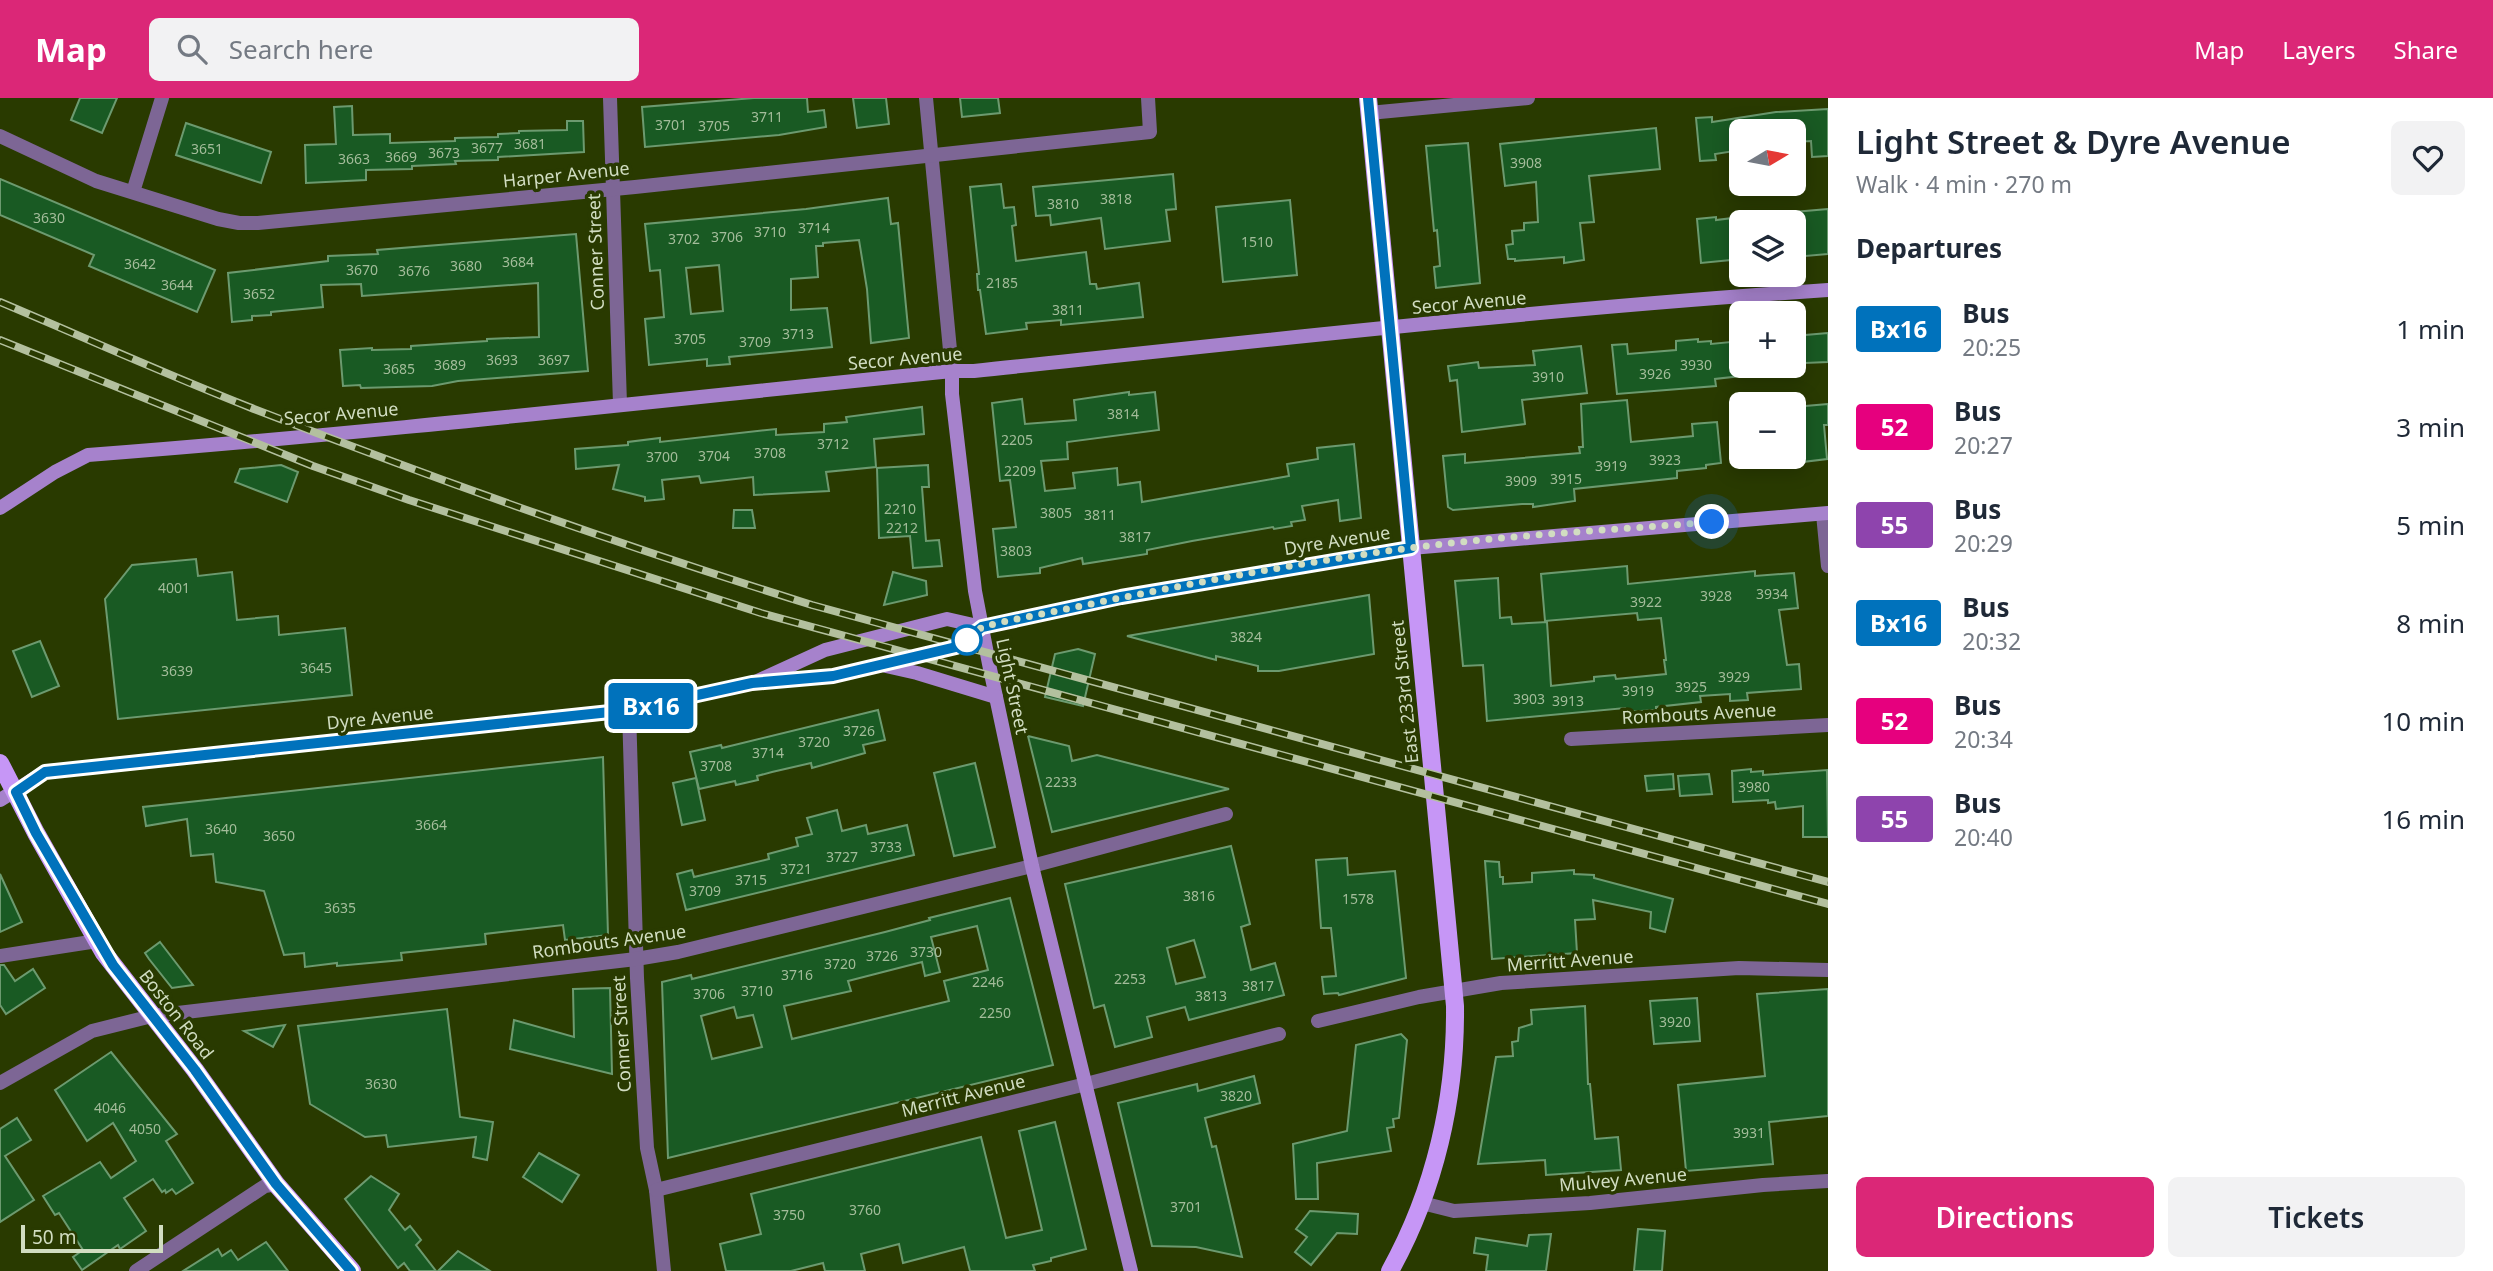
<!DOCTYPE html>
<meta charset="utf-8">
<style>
body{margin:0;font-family:"Noto Sans",sans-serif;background:#f2f2f3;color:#1f2937;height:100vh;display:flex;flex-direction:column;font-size:26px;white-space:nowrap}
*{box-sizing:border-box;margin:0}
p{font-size:23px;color:#747a83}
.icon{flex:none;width:38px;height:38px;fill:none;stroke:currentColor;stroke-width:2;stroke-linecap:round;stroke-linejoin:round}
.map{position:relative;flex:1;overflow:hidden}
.sheet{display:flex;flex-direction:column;background:#fff;width:665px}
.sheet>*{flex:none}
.badge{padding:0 14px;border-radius:5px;font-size:24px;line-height:46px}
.needle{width:46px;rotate:80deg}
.buttons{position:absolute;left:1729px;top:21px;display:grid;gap:14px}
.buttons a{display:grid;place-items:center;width:77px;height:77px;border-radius:10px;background:#fff;box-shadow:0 4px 18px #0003;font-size:35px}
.scale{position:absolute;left:21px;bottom:18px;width:142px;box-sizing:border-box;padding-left:7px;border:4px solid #d1ddc1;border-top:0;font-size:19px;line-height:24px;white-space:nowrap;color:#d1ddc1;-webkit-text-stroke:5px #293a00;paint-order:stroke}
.you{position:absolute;width:35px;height:35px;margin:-18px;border:5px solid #fff;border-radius:50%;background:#1a73e8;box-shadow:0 0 0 10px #1a73e833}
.map>.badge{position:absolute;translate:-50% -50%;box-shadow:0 0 0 4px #fff}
h2{padding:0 28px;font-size:26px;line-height:63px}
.round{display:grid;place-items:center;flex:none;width:74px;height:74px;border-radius:10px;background:#f2f2f3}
.summary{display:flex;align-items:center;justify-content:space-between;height:119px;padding:0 28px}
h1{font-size:33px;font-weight:600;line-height:52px}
.action{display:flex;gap:14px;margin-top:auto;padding:14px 28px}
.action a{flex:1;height:80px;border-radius:10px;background:#db2777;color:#fff;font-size:28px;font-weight:600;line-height:80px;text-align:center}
.action a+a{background:#f2f2f3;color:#1f2937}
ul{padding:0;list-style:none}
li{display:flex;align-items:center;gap:21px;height:98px;padding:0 28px}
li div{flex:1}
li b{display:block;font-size:26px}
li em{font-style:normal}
li .badge{min-width:77px;font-weight:700;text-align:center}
header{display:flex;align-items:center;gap:42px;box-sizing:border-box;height:98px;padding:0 35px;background:#db2777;color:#fff}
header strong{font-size:33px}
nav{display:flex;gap:38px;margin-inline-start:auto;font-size:24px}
.search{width:490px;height:63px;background:#f2f2f3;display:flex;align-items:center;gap:18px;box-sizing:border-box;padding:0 24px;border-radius:10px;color:#747a83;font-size:26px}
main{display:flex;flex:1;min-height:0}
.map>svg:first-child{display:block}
.building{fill:#195a23;stroke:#6c9a6f;stroke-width:2;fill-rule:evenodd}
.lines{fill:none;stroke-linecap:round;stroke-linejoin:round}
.street{stroke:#7d6695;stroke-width:14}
.secondary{stroke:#a682cc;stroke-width:14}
.primary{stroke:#c696f6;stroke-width:18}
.rail-casing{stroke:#b3c09e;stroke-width:8}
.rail{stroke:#293a00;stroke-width:5;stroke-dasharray:16;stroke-linecap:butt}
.line-casing{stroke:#fff;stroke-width:16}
.line{stroke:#0072bc;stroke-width:10}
.walk{stroke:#d1ddc1;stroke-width:7;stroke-dasharray:0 12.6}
.stop-dot{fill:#fff;stroke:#0072bc;stroke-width:3.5}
.labels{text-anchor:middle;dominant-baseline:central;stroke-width:7;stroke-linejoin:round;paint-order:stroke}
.number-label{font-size:14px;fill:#a3bc9a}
.street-label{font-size:18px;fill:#d1ddc1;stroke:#293a00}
</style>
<header>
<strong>Map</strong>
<div class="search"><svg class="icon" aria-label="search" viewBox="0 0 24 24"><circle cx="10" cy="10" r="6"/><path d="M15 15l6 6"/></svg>Search here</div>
<nav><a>Map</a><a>Layers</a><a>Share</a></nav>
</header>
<main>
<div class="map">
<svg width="1828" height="1173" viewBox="0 0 1828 1173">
<rect width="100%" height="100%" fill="#293a00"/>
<g class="building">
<path d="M80,0H117L102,35L71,22Z"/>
<path d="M754,0H807L808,14L824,12L826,29L779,37L645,49L642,9Z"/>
<path d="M853,0H886L889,26L857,30Z"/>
<path d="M960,0H998L1000,15L962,19Z"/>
<path d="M352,8L353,37L390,36V45L455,43V40L498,39V36L519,35V33L567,32V23H583L584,54L498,59V62L455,63L456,66L412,68V71L366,72V82L306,85L305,47L336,46L334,9Z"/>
<path d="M1828,11V58L1812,59L1811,43L1794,44V33H1741V52L1715,56L1716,62L1700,63L1696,20L1712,19V24L1776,14Z"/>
<path d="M186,25L271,54L261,85L176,57Z"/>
<path d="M1656,30L1660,71L1589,78L1594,124L1580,125L1584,162L1564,165V159L1515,163V161H1508L1506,147L1513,146L1512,133L1524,132V125L1538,124L1536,84L1505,88L1500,46Z"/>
<path d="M1468,45L1480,185L1436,190L1434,169L1440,168L1437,132L1434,133L1426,48Z"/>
<path d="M1173,76L1176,111L1166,112L1170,143L1105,151L1101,120L1051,127L1050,117L1036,118L1033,89Z"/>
<path d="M0,81L215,172L197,214L89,168L94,157L0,117Z"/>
<path d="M1001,86L1004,110L1014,109L1016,127L1012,128L1016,163L1086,154L1090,186H1096L1097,191L1139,185L1143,219L1061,227V222L1026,225L1027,231L986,236L980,192H978L977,176H979L970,89Z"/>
<path d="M888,100L891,126L898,125L909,240L871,245L867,191L859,142L823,145V148H816L818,179L791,181V212L827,210L832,249L729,259L730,266L707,268V261L649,267L645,221L664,219L660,172L650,173L645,126L806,111ZM719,167L723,213L691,216L686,170Z"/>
<path d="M1290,102L1297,177L1223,184L1216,109Z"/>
<path d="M1828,111V156L1794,159V114Z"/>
<path d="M1716,119V122L1741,119V161L1701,165L1697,121Z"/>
<path d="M576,136L588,273L458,283L432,288L361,290L360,287L343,288L340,252L372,250V252L411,251V248L487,243V241L539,239L538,185L362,198L361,186L321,187L323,209L271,214V217L252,218V222L232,224L228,175L328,163V158L378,156L377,152Z"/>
<path d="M1828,235V264L1805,265V262H1794V238Z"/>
<path d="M1698,241V244L1711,243V246L1741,243V278L1715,281L1716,288L1617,296L1612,247L1627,246L1628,256L1676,252V243Z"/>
<path d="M1581,248L1587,295L1522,302L1525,326L1462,334L1457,282L1450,283L1448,268L1478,264L1479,270L1535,267L1533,253Z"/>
<path d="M1129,294V297L1155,294L1159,332L1067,344L1068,361L1041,363L1045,393L1075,390L1073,375L1117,370L1118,387L1140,384L1142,404L1289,378L1287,366L1318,361L1317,350L1354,346L1361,420L1340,423L1338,402L1302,408L1305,422L1291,424L1292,428L1274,431L1273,429L1192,443L1147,452V456L1083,466L1082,460L1040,470V475L998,479L993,431L1016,429L1010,382L1000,383L992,305L1022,301L1025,326L1076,322L1074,302Z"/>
<path d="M1627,302L1631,344L1693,338L1692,326L1717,324L1721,365L1706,367V370L1677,373V380L1574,391L1575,403L1533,409V406H1522L1453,412L1448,409L1443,358L1465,356V365L1580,355L1579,349H1583L1581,306Z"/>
<path d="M1828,306V327H1824L1827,361L1794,365V309Z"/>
<path d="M922,309L924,336L874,341L876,369L826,374L829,393L754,397L753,379L701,385L699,378L662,382L664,401L645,403V399L613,391L619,367L576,371L575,351L628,347V344L660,340V344L776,331V337L824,334V326L847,324L846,319Z"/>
<path d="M281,367L298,374L287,404L235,384L240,371Z"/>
<path d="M928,367L929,389H922L926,443L939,442L942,468L913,470L910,438L879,440L877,370Z"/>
<path d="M734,412H752L755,430H733Z"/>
<path d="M196,461L198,478L232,474L237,522L278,518L279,537L345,530L352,597L118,621L105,501L132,467Z"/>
<path d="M1627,468L1628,486L1755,473V478L1794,475L1798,510L1779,512L1787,567L1799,566L1801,591L1747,595L1748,602L1730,603V596L1700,598L1701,604L1656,609V612L1626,614L1625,610L1487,623L1483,567L1463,568L1455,483L1498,480L1500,520L1511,519L1512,526L1547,524L1551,588L1594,583V579L1615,577L1616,581L1666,576L1664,562H1666L1661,520L1638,522L1637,515L1545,523L1541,476Z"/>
<path d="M893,474L926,483L927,497L884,507Z"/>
<path d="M1369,497L1374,556L1279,573H1258V568L1216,558V562L1127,538Z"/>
<path d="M40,543L59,588L32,599L13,553Z"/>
<path d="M1078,551L1095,556L1083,608L1045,599L1055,556Z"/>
<path d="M878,612L885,642L863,647L865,655L812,670L811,665L772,674L757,678L758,682L736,687L735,683L699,691L690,654L721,647L722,650Z"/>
<path d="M1028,638L1069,648L1072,663L1097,657L1229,691L1052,734Z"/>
<path d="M603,659L608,837L565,842L563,827L485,836L486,846L401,855L402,862L337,868V865L305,869L304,855L284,857L264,793L216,784L213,756L191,758L187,721L146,728L143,709Z"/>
<path d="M975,665L995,749L954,758L934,675Z"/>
<path d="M1751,671V674L1763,673V677L1827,672L1828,739H1803V708L1776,711L1775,704L1768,705V702L1733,704L1732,673Z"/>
<path d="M1673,676L1674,691L1647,693L1645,678Z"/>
<path d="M1709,676L1712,696L1680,698L1678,678Z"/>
<path d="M696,680L705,722L682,727L673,685Z"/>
<path d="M837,712L842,733L866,727L868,736L907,727L914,757L686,812L677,776L692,772L694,779L769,761L768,756L798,748L796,740L812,736L807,720Z"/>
<path d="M1231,748L1250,826L1241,829L1251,872L1275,865L1284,897L1189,922L1185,909L1147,919L1152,939L1115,949L1104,907L1094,910L1065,786ZM1194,842L1205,879L1176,886L1167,850Z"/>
<path d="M1347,760L1348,777L1395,773L1406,880L1339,897L1338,895L1324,896L1322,879L1336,878L1331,830H1321L1316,762Z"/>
<path d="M1485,763L1499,764L1500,779H1503V786L1532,784V775L1574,772V776L1594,777V780L1673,801L1665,834L1650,830L1651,814L1593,802L1595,821L1575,822L1577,855L1492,861Z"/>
<path d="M0,776L22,824L0,834Z"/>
<path d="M1010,800L1053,967L668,1060L662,884L691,877L692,881L885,834L930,822L929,820ZM977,828L988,872L944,883L949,903L792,941L784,908L851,893L848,883L922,864L925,878L940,874L931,839ZM734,909L737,920L753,917L762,949L712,961L701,918Z"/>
<path d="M160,844L193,887L172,890L149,861L145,855Z"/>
<path d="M0,867H4L15,883L33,871L45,890L6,916L0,907Z"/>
<path d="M610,890L612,976L510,951L514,922L574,939L573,891Z"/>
<path d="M1828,891V1018L1769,1024L1773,1066L1686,1073L1678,987L1765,978L1757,896Z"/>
<path d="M1697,900L1700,943L1654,946L1650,903Z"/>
<path d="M1585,908L1588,986H1590L1595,1041L1618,1039L1621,1072L1546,1077L1545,1062L1478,1066L1496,959L1513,958L1512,944L1518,943L1519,930L1532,926L1531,912Z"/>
<path d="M447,911L460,1019L493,1024L487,1062L473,1059L476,1039L388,1049L386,1037L365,1039L310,1006L298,928Z"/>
<path d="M285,927L273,949L244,933Z"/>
<path d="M1401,936L1407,942L1399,1020L1393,1021L1394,1029L1387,1030L1391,1053L1317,1065L1318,1101H1296L1293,1046L1347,1033L1356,947Z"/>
<path d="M111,954L177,1036L166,1043L193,1085L176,1096L172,1091L166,1095L165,1092L162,1094L153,1081L124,1100L146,1133L120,1151L118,1147L82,1172L73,1159L83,1152L59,1115L55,1117L43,1098L100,1064L111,1080L136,1063L113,1025L87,1043L55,992Z"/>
<path d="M1254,978L1260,1005L1205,1020L1212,1049L1216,1048L1242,1159L1196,1149L1152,1148L1118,1005L1197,986L1198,993Z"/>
<path d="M17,1020L31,1042L5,1058L34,1102L0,1124V1031Z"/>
<path d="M1055,1024L1086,1151L1051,1160V1163L1033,1167L1035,1173H970L964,1149L903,1165L899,1146L861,1156L865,1173H825L823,1165L791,1173H726L720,1146L761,1136L751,1096L981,1039L1006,1140L1042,1132L1019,1033Z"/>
<path d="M539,1055L579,1077L562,1104L523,1079Z"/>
<path d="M371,1078L399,1096L389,1112L405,1132L410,1128L421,1142L416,1147L436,1173H410L404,1165L398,1170L345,1101Z"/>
<path d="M1310,1113L1358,1116L1357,1136L1337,1135L1311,1167L1295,1154L1307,1139L1296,1131Z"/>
<path d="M1638,1131L1665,1133L1662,1173H1634Z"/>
<path d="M1551,1136L1546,1173H1486L1488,1157L1474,1155L1476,1140L1527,1148L1529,1137Z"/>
<path d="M266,1144L288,1173H183L218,1151L222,1158L231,1152L238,1162Z"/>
<path d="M458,1153L490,1173H438Z"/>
</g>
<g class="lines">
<g class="street">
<path d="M610,0L620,306"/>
<path d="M926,0L952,273"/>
<path d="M1369,15L1528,0"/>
<path d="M0,38L96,83L218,121L239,125H258L635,89L1150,34L1148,0"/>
<path d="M133,94L162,0"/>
<path d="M1823,416L1828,468"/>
<path d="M629,612L637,880L647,1050L656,1092L664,1173"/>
<path d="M1571,641L1828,627"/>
<path d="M0,858L97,843"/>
<path d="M1318,923L1419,899L1501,885L1739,870L1828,872"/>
<path d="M0,985L92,933L152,918L636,861L678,854L1032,768L1226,716"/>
<path d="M656,1092L1086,986L1279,936"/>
<path d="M1422,1105L1454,1113L1590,1105L1763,1087L1828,1083"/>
<path d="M136,1173L265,1088L276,1086"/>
</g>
<g class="secondary">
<path d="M952,273V296L975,493L989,566L1032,768L1131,1173"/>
<path d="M0,410L55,374L88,357C376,335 664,302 952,273H974C1258,243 1543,211 1828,192"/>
<path d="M886,568L917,575L996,599"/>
<path d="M753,585L825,552L947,521L982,529L1121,499L1411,450L1828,415"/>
<path d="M0,702L45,674L629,612L753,585L833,578L956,549L982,529"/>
</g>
<g class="primary">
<path d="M1368,0L1455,908C1456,1000 1435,1092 1390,1173"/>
<path d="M0,665L36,735L104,855L195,972L276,1086L352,1173"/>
</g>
<g class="rail-casing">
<g id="rail">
<path d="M0,204C83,239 165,276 249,309C435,381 622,448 812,507L1828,784"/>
<path d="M0,242L313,368L409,402L761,515L1828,806"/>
</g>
</g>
<use href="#rail" class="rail"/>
</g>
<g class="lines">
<g class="line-casing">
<path id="line" d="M351,1173L276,1086L195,972L113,867L36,735L16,694L45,674L629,612L752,585L833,578L956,549L982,529L1121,499L1411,450L1368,0"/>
</g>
<use href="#line" class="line"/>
<path class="walk" d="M967,542L964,544L982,529L998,525C1134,497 1272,468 1410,450C1510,437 1612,432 1712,424"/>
</g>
<circle class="stop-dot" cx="967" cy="542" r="14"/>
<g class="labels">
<g class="number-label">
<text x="767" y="18">3711</text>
<text x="671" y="26">3701</text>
<text x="714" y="27">3705</text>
<text x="530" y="45">3681</text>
<text x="487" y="49">3677</text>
<text x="207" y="50">3651</text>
<text x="444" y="54">3673</text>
<text x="401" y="58">3669</text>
<text x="354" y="60">3663</text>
<text x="1526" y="64">3908</text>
<text x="1116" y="100">3818</text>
<text x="1063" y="105">3810</text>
<text x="49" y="119">3630</text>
<text x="814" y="129">3714</text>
<text x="770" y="133">3710</text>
<text x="727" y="138">3706</text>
<text x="684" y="140">3702</text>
<text x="1257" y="143">1510</text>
<text x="518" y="163">3684</text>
<text x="140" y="165">3642</text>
<text x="466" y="167">3680</text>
<text x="362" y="171">3670</text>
<text x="414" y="172">3676</text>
<text x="1002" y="184">2185</text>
<text x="177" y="186">3644</text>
<text x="259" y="195">3652</text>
<text x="1068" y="211">3811</text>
<text x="798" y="235">3713</text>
<text x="690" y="240">3705</text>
<text x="755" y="243">3709</text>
<text x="502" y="261">3693</text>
<text x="554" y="261">3697</text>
<text x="450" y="266">3689</text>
<text x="1696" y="266">3930</text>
<text x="399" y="270">3685</text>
<text x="1655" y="275">3926</text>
<text x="1548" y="278">3910</text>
<text x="1123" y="315">3814</text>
<text x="1017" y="341">2205</text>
<text x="833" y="345">3712</text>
<text x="770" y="354">3708</text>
<text x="714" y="357">3704</text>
<text x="662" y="358">3700</text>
<text x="1665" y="361">3923</text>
<text x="1611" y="367">3919</text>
<text x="1020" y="372">2209</text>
<text x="1566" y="380">3915</text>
<text x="1521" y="382">3909</text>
<text x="900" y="410">2210</text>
<text x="1056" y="414">3805</text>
<text x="1100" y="416">3811</text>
<text x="902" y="429">2212</text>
<text x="1135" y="438">3817</text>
<text x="1016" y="452">3803</text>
<text x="174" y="489">4001</text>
<text x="1772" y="495">3934</text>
<text x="1716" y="497">3928</text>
<text x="1646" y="503">3922</text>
<text x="1246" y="538">3824</text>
<text x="316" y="569">3645</text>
<text x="177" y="572">3639</text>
<text x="1734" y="578">3929</text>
<text x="1691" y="588">3925</text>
<text x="1638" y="592">3919</text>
<text x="1529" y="600">3903</text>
<text x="1568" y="602">3913</text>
<text x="859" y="632">3726</text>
<text x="814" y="643">3720</text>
<text x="768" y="654">3714</text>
<text x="716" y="667">3708</text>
<text x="1061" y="683">2233</text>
<text x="1754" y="688">3980</text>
<text x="431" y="726">3664</text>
<text x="221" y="730">3640</text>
<text x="279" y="737">3650</text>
<text x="886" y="748">3733</text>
<text x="842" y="758">3727</text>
<text x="796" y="770">3721</text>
<text x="751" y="781">3715</text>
<text x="705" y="792">3709</text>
<text x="1199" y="797">3816</text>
<text x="1358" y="800">1578</text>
<text x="340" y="809">3635</text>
<text x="926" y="853">3730</text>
<text x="882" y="857">3726</text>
<text x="840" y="865">3720</text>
<text x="797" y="876">3716</text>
<text x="1130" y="880">2253</text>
<text x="988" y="883">2246</text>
<text x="1258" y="887">3817</text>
<text x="757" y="892">3710</text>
<text x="709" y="895">3706</text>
<text x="1211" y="897">3813</text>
<text x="995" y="914">2250</text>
<text x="1675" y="923">3920</text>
<text x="381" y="985">3630</text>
<text x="1236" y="997">3820</text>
<text x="110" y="1009">4046</text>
<text x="145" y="1030">4050</text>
<text x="1749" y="1034">3931</text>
<text x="1186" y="1108">3701</text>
<text x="865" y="1111">3760</text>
<text x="789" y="1116">3750</text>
</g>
<g class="street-label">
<text transform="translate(566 76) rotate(-6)">Harper Avenue</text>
<text transform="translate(595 154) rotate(-92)">Conner Street</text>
<text transform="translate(1469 204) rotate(-5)">Secor Avenue</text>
<text transform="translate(905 260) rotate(-5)">Secor Avenue</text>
<text transform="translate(341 315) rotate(-5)">Secor Avenue</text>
<text transform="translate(1337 442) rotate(-9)">Dyre Avenue</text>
<text transform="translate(1013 588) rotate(78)">Light Street</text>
<text transform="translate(1404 594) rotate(-96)">East 233rd Street</text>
<text transform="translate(1699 615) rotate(-3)">Rombouts Avenue</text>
<text transform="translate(380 619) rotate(-6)">Dyre Avenue</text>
<text transform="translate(609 843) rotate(-8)">Rombouts Avenue</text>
<text transform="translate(1570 862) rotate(-4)">Merritt Avenue</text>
<text transform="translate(177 916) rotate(52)">Boston Road</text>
<text transform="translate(621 936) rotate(-93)">Conner Street</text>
<text transform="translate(963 997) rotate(-14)">Merritt Avenue</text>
<text transform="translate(1623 1081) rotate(-5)">Mulvey Avenue</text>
</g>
</g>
</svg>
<div class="buttons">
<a><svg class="needle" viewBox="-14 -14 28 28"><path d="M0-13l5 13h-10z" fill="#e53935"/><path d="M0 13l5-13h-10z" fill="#747a83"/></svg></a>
<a><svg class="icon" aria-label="layers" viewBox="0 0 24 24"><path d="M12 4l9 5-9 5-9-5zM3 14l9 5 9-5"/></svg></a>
<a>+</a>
<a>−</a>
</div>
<div class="scale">50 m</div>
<div class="you" style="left:1712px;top:424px"></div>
<b class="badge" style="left:651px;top:608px;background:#0072bc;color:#fff">Bx16</b>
</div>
<section class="sheet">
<div class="summary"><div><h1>Light Street &amp; Dyre Avenue</h1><p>Walk · 4 min · 270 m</p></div><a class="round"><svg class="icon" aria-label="heart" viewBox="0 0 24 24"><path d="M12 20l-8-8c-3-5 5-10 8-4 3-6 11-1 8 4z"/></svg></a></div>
<h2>Departures</h2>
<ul>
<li><span class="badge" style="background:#0072bc;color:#fff">Bx16</span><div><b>Bus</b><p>20:25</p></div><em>1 min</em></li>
<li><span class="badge" style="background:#e6007e;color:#fff">52</span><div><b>Bus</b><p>20:27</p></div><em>3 min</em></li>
<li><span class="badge" style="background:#8e44ad;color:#fff">55</span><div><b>Bus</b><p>20:29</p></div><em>5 min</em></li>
<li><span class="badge" style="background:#0072bc;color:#fff">Bx16</span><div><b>Bus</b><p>20:32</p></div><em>8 min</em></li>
<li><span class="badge" style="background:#e6007e;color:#fff">52</span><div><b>Bus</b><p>20:34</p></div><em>10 min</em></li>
<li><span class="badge" style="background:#8e44ad;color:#fff">55</span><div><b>Bus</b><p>20:40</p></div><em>16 min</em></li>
</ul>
<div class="action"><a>Directions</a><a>Tickets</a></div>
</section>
</main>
